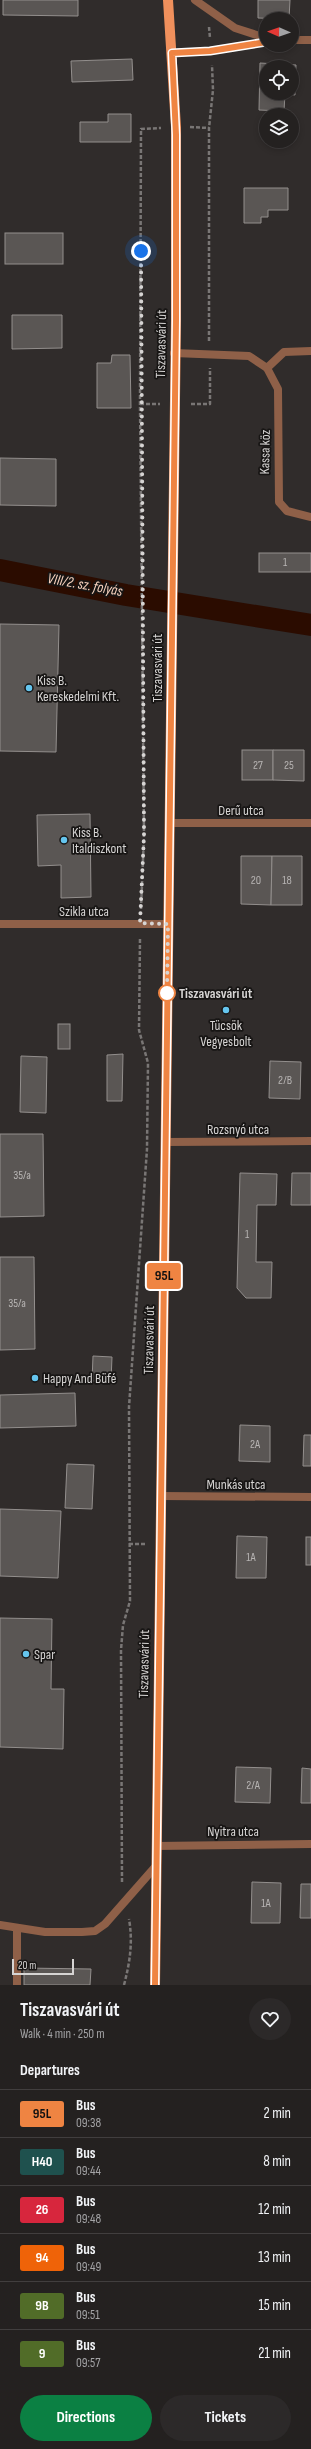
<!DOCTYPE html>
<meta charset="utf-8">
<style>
body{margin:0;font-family:"Sofia Sans Condensed",sans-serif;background:#2c2929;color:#f1f3f6;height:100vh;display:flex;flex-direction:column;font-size:15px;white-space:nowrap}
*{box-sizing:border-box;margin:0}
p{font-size:13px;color:#a3a3a5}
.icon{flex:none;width:22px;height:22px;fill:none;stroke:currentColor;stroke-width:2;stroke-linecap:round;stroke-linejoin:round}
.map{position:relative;height:1985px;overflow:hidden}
.side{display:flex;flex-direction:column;background:#242120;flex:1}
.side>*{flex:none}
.badge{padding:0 8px;border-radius:3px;font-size:14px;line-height:26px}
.needle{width:26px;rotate:272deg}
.tools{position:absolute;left:259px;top:12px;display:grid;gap:8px}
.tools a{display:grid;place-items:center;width:40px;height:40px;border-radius:50%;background:#242120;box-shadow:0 2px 6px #0003,0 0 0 1px #413e3e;font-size:20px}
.scale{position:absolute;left:12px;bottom:10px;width:62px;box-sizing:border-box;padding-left:4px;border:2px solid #d6d4d3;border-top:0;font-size:11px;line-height:14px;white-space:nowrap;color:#d6d4d3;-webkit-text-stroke:3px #171514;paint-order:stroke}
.you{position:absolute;width:20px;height:20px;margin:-10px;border:3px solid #fff;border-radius:50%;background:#1a73e8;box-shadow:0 0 0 6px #1a73e833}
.map>.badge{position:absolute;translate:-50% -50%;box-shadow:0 0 0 2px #fff}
h2{padding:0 20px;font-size:15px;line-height:36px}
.round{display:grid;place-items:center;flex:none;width:42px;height:42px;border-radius:21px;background:#2c2929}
.summary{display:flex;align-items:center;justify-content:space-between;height:68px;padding:0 20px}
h1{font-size:19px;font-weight:700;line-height:30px}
.cta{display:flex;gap:8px;margin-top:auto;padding:8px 20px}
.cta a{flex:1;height:46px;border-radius:24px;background:#0b8043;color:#fff;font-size:16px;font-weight:700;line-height:46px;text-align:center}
.cta a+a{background:#2c2929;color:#f1f3f6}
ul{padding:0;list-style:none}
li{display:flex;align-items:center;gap:12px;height:48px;padding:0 20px;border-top:1px solid #413e3e}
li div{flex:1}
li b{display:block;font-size:15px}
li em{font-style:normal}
li .badge{min-width:44px;font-weight:700;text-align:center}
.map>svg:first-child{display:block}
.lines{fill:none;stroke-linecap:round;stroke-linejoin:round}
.canal{stroke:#2b0c00;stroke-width:22}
.building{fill:#5a5654;stroke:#938f8d;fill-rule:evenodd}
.path{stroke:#797675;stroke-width:2.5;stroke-dasharray:4 2;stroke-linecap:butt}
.lane{stroke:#8f6048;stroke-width:8}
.street{stroke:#8f6048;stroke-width:8}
.primary{stroke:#f0905c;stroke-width:10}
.line-casing{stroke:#fff;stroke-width:9}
.line{stroke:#ef8442;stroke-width:6}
.walk{stroke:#d6d4d3;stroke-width:4;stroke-dasharray:0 7.2}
.poi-dot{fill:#65c5ee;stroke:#171514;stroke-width:1.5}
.stop-dot{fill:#fff;stroke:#ef8442;stroke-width:2}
.labels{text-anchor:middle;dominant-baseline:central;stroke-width:3.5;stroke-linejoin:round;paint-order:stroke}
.number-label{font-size:12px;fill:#b7b4b3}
.street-label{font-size:14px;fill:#d6d4d3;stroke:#171514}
.poi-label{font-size:14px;fill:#d6d4d3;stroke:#171514;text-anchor:start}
.stop-label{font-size:14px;font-weight:bold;fill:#d6d4d3;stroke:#171514;text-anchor:start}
.water-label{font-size:15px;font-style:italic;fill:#f8d2be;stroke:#171514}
</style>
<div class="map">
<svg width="311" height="1985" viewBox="0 0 311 1985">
<rect width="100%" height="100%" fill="#302c2b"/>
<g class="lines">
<path class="canal" d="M0,570L126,595L311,625"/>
</g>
<g class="building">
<path d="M3,0H78V16L3,15Z"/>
<path d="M258,0H290L289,19L258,18Z"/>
<path d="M132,59L133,80L72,82L71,61Z"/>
<path d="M260,63L296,65L295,95L285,94L284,111L259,110ZM266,67H292V93H266Z"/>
<path d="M108,114H131V142H80V122H108Z"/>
<path d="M244,188H288V210H268V217H261V223H244Z"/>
<rect x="5" y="233" width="58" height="31"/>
<path d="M12,315H62V348L12,349Z"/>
<path d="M112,355H130L131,408H97V363H111Z"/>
<path d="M0,458L56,459V506L0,505Z"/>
<rect x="259" y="553" width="52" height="19"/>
<path d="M0,624L59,625L56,752L0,751Z"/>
<rect x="242" y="750" width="31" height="30"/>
<path d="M273,750H304V781L273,780Z"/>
<path d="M90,814L91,897L61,898V865L38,866L37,815Z"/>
<path d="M241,856H272L271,905L241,904Z"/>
<path d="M272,856H302V905H271Z"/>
<rect x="58" y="1024" width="12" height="25"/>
<path d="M123,1054L122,1101H107V1055Z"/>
<path d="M21,1056L47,1057L46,1113L20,1112Z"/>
<path d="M270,1061L301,1062L300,1099L269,1098Z"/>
<path d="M0,1134H43L44,1216L0,1217Z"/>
<path d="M240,1173L277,1174L276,1205H257L256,1262H272L271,1298H246L237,1288Z"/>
<path d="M292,1173H311V1205H291Z"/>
<path d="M0,1257H34L35,1349L0,1350Z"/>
<path d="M93,1356L112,1357L111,1381H92Z"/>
<path d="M75,1393L76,1426L0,1428V1395Z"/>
<path d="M240,1425L270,1426V1462L239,1461Z"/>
<path d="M304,1435H311V1466H303Z"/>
<path d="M67,1464L94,1465L92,1509L65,1508Z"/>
<path d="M0,1509L61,1511L58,1578L0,1576Z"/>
<path d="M237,1536L267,1537L266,1578H236Z"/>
<rect x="306" y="1537" width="5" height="28"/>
<path d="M0,1618L52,1619L51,1689H64L63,1749L0,1747Z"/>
<path d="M236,1767L271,1768L270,1803L235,1802Z"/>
<path d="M302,1768L311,1769V1803H301Z"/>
<path d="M252,1882L281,1883L280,1923H251Z"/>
<path d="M301,1884H311V1918H300Z"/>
<path d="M24,1968L91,1969L90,1985H24Z"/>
</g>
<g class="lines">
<g class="path">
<path d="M209,27L210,38"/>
<path d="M190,127L209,128"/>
<path d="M209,341V128L213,90L212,65"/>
<path d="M140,404H160"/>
<path d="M191,404H210V368"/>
<path d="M141,909L144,835L140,404L141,129L161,128"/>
<path d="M129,1544H146"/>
<path d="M122,1882L121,1650L123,1625L130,1601L129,1407L147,1149L148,1063L139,1030L140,938"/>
<path d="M124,1985C130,1962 133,1942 129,1919"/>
</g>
<g class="lane">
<path d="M0,1925L45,1932H82L95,1931L105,1924L156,1866"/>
<path d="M17,1928V1985"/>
</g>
<g class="street">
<path d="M195,0L235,28L266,38"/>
<path d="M292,40H311"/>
<path d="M172,53L210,51L266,42"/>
<path d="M174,353L249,356L267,368L284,352L311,351"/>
<path d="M267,368L278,389L279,502L287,511L311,517"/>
<path d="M170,823H311"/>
<path d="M0,924H168"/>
<path d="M165,1142L311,1141"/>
<path d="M161,1496L311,1497"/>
<path d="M156,1846L311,1844"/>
</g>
<path class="primary" d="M155,1985L176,320V127L168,0"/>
</g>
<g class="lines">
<g class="line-casing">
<path id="line" d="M155,1985L176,320V135L172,53L210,51L266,42"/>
</g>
<use href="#line" class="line"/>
<path class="walk" d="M141,251L144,835L140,923L168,924L167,993"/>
</g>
<g class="poi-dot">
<circle cx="29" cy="688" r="4"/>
<circle cx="64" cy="840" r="4"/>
<circle cx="226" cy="1010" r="4"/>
<circle cx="35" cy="1378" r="4"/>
<circle cx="26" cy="1654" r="4"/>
</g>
<circle class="stop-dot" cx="167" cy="993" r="8"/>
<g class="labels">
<g class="number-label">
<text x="285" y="562">1</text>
<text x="258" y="765">27</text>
<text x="289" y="765">25</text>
<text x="256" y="880">20</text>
<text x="287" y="880">18</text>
<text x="285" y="1080">2/B</text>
<text x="22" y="1175">35/a</text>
<text x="247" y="1234">1</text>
<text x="17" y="1303">35/a</text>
<text x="255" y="1444">2A</text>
<text x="251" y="1557">1A</text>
<text x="253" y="1785">2/A</text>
<text x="266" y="1903">1A</text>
</g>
<g class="street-label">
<text transform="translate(161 344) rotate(-89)">Tiszavasvári út</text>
<text transform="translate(265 452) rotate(-89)">Kassa köz</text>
<text transform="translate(157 668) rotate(-90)">Tiszavasvári út</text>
<text x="241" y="810">Derű utca</text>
<text x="84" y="911">Szikla utca</text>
<text x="238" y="1129">Rozsnyó utca</text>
<text transform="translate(149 1340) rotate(-89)">Tiszavasvári út</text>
<text x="236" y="1484">Munkás utca</text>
<text transform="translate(144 1664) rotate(-89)">Tiszavasvári út</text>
<text x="233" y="1831">Nyitra utca</text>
</g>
<g class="poi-label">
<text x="37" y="680">Kiss B.<tspan x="37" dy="16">Kereskedelmi Kft.</tspan></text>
<text x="72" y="832">Kiss B.<tspan x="72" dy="16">Italdiszkont</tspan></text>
<text x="226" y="1025" text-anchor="middle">Tücsök<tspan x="226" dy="16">Vegyesbolt</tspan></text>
<text x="43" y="1378">Happy And Büfé</text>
<text x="34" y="1654">Spar</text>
</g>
<g class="stop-label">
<text x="179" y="993">Tiszavasvári út</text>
</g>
<g class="water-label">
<text transform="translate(85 585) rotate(10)">VIII/2. sz. folyás</text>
</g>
</g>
</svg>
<div class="tools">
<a><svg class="needle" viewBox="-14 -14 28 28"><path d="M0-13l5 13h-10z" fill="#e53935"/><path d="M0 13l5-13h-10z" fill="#a3a3a5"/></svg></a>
<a><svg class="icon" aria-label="locate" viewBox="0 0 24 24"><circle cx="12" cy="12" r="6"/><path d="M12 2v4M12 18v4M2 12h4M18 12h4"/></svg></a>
<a><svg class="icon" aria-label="layers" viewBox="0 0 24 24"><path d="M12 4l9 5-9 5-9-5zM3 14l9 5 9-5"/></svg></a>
</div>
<div class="scale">20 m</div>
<div class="you" style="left:141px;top:251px"></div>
<b class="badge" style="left:164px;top:1276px;background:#ef8442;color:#111">95L</b>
</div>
<section class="side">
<div class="summary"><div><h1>Tiszavasvári út</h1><p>Walk · 4 min · 250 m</p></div><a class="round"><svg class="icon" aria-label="heart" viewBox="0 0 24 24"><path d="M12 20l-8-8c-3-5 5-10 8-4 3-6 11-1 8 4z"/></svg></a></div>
<h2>Departures</h2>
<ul>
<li><span class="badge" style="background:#ef8442;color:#111">95L</span><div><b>Bus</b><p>09:38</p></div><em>2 min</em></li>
<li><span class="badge" style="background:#1f514e;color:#fff">H40</span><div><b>Bus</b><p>09:44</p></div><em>8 min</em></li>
<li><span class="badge" style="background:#d7263d;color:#fff">26</span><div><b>Bus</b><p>09:48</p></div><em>12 min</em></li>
<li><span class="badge" style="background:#ef6308;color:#fff">94</span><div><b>Bus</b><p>09:49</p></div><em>13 min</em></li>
<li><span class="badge" style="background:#516c28;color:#fff">9B</span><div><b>Bus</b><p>09:51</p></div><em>15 min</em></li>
<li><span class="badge" style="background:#516c28;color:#fff">9</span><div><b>Bus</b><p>09:57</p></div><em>21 min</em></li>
</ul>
<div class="cta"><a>Directions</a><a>Tickets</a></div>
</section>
